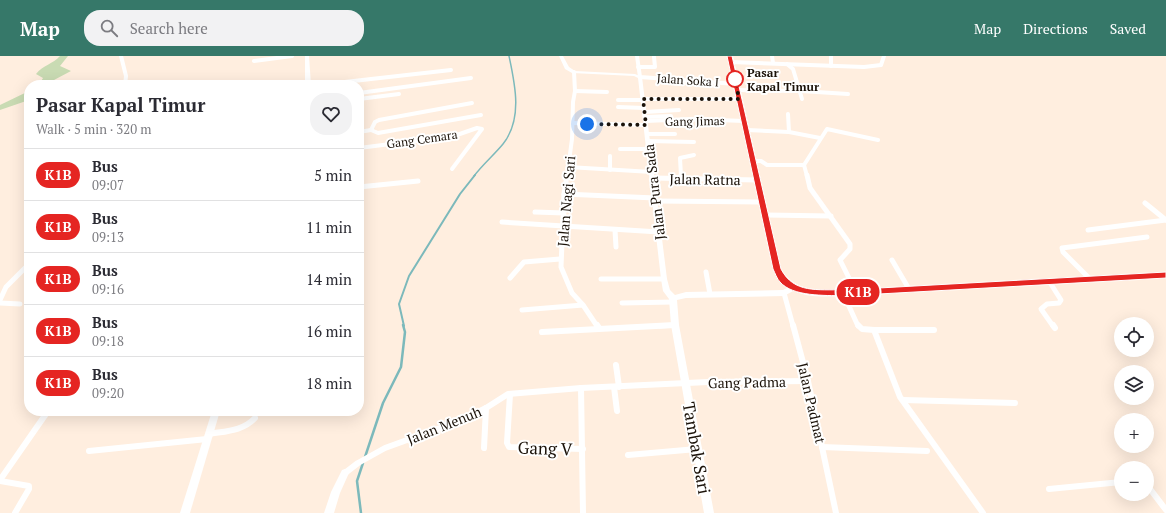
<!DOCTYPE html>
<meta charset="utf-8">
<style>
body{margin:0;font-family:"PT Serif",serif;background:#f2f2f3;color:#2b2b33;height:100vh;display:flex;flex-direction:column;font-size:15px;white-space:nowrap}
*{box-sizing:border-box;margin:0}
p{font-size:13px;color:#7c7c81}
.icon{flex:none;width:22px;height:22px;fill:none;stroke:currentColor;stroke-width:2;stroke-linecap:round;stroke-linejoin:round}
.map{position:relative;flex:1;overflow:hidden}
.sheet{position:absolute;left:24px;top:24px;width:340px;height:336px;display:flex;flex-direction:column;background:#fff;border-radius:16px;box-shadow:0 4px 16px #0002}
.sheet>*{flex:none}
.badge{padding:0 8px;border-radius:13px;font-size:14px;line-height:26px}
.buttons{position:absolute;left:1114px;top:261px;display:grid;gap:8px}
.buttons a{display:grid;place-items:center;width:40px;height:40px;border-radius:50%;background:#fff;box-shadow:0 4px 16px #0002;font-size:20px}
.you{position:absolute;width:20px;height:20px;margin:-10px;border:3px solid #fff;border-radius:50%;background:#1a73e8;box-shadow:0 0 0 6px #1a73e833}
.map>.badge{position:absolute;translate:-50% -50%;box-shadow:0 0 0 2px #fff}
.round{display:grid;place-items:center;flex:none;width:42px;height:42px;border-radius:16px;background:#f2f2f3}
.headline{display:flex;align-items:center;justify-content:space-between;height:68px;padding:0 12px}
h1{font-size:19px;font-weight:800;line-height:30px}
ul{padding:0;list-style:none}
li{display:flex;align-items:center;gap:12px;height:52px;padding:0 12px;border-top:1px solid #e1e1e2}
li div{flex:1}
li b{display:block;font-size:15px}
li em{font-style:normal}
li .badge{min-width:44px;font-weight:700;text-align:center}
header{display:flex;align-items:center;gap:24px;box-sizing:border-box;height:56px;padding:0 20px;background:#367869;color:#fff}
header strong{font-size:19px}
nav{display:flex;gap:22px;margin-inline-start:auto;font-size:14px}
.search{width:280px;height:36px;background:#f2f2f3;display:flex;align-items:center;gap:10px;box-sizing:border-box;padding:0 14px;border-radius:16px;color:#7c7c81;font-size:15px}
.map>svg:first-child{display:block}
.green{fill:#c9dbb3}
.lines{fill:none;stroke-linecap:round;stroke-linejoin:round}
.stream-far2{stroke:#7cb9bb;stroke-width:1.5}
.stream-far1{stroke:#7cb9bb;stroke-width:2}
.stream{stroke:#7cb9bb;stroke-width:2.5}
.minor-far2{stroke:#fff;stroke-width:4}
.minor-far1{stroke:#fff;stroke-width:5}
.minor{stroke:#fff;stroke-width:6}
.tertiary{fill:#fff;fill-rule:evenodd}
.trunk{fill:#fff;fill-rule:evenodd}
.line{fill:#e52522;stroke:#fff}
.walk{stroke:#1b1209;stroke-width:4;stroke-dasharray:0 7.2}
.stop-dot{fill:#fff;stroke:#e52522;stroke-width:2}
.labels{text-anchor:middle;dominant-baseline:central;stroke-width:4;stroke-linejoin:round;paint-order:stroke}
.far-stop-label{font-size:12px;font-weight:bold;fill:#1b1209;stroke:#fff;text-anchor:start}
.far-street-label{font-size:12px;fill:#1b1209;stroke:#fff}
.street-label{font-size:14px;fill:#1b1209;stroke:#fff}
.near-street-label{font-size:17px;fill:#1b1209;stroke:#fff}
</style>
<header>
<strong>Map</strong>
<div class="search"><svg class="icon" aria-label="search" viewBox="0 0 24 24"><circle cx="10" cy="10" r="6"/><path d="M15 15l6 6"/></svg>Search here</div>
<nav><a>Map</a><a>Directions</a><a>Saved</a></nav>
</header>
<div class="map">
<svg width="1166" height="457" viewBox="0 0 1166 457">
<rect width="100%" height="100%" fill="#ffeedf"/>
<g class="green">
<path d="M60,0H68L60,10L71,15L54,24L52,29H39L43,22L36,18C43,9 53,8 60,0Z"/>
<path d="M29,35V44L0,54V49Z"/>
</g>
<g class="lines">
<path class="stream-far2" d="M474,120C483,108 494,99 503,88C523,63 515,28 509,0"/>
<path class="stream-far1" d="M404,270L399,248L409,220L460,138L475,119"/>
<g class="stream">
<path d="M365,401L383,347L401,311L405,276L403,269"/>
<path d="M361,457L357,425L363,407"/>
</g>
<g class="minor-far2">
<path d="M121,0L126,20L125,29"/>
<path d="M637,0L640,21L736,28"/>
<path d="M772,0L773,7"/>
<path d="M831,0V10"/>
<path d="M254,5L292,0"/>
<path d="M731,6L864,11L881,9L884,0"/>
<path d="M787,8L793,13L802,43"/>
<path d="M638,11H655L654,1"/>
<path d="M318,29L451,14"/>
<path d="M737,34L801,35L848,38"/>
<path d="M575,35L607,36"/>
<path d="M359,37L471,22"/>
<path d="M359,43L399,38"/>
<path d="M643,43H739"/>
<path d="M618,44H643"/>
<path d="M618,51L644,52"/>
<path d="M645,56L679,54"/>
<path d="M788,58L789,76"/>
<path d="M645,61L671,60"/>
<path d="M646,65L691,63L744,65"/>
<path d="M573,67L646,69"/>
<path d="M371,74L378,77L481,59"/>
<path d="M747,74L789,76L820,82"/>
<path d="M359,76L371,74L375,66L379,64L472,47"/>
<path d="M647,78H675"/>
<path d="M648,85L694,86"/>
<path d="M359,92L454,80L477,72L482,73L452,113"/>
<path d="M620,93H649"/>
<path d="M610,100V114"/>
<path d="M754,105H761L767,109H804L827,73L878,84"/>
<path d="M804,109L807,120"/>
<path d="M568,111L652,116"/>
<path d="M567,120L572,83L573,46L575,35L574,16"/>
<path d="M681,120L680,102L694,99"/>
</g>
<g class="minor-far1">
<path d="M567,119L564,138L561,211L572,237L583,249L597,270"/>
<path d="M681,119V122"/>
<path d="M807,119L810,132L850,188V193L840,204L856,236"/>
<path d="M653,122L758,124"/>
<path d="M359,131L418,125"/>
<path d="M564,138L655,142"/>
<path d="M655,145L763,146"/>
<path d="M1145,147L1166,164"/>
<path d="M535,156L564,157"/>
<path d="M766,159L831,160"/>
<path d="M502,166L659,176"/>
<path d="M615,174L616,191"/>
<path d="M1088,174L1166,164"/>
<path d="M892,204L909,233"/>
<path d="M706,216L710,238"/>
<path d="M510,222L524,206L560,203"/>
<path d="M601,223H664"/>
<path d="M1090,223L1063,196L1062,192L1147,181"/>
<path d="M1049,225L1061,244L1059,247L1047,248L1041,253L1053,270"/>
<path d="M784,237L793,270"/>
<path d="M843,237L858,270"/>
<path d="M0,244L6,231L29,208"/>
<path d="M0,247L20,248"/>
<path d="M622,247L673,246"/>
<path d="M522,254L583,249"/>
<path d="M660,270L675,269"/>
</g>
<g class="minor">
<path d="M597,269L599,272"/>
<path d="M793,269L808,325L836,457"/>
<path d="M858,269L862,273L874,274L900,341L983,457"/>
<path d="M1053,269L1055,272"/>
<path d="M874,274H934"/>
<path d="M542,276L675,269"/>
<path d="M616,309L619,331"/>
<path d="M614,331L617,355"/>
<path d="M581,332L583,457"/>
<path d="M510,338L507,387L509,391L583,393"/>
<path d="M903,344L1015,347"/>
<path d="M209,378C226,375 243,375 255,362"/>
<path d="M822,391L927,395"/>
<path d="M484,392L486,352"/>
<path d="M89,395L207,383"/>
<path d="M628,399L697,393"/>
<path d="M345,417L358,407L385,392L462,364L486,352L508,338L581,332L708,326L808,325"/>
<path d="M0,424L48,355"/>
<path d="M0,425L29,430V433L15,457"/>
<path d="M1147,429L1166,454"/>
<path d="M1049,433L1121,426"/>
</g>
<g class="tertiary">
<path d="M305,0H309L311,29H305Z"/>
<path d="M559,0H563L569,11L575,15L635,18L642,21L667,223L670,234L675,239L686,236L783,234L793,229L797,232L795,234L784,240L686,242L677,244L679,269L714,457H704L671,269L669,243L663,235L661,223L638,22L634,20L572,17L565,13Z"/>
<path d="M212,355H220L190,457H180Z"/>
<path d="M345,413L348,414L349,417L340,437L334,457H324L331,436L342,414Z"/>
</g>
<path class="trunk" d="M727,0H733L781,213C795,236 819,234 843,234L1166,216V222L843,240C812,241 790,243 773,213Z"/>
</g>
<path class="line" d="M727,0H732L781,213C794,238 818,233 843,234L1166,216V222L843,240C825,239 793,241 780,226C777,223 775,217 773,213Z"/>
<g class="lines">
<path class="walk" d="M587,68L646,69L643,43H739L735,23"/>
</g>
<circle class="stop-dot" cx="735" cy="23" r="8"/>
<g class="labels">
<g class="far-stop-label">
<text x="747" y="16">Pasar<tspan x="747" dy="14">Kapal Timur</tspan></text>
</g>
<g class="far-street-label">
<text transform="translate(688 24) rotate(4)">Jalan Soka I</text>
<text transform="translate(695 65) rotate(-1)">Gang Jimas</text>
<text transform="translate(422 83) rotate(-8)">Gang Cemara</text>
</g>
<g class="street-label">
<text transform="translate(705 123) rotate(1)">Jalan Ratna</text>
<text transform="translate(654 136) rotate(-97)">Jalan Pura Sada</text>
<text transform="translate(566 145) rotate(-85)">Jalan Nagi Sari</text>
<text transform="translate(747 326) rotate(-1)">Gang Padma</text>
<text transform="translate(812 347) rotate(77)">Jalan Padmat</text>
<text transform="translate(444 369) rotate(-22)">Jalan Menuh</text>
</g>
<g class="near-street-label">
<text transform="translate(545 392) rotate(2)">Gang V</text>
<text transform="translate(697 392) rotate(80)">Tambak Sari</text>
</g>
</g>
</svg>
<div class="buttons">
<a><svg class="icon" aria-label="locate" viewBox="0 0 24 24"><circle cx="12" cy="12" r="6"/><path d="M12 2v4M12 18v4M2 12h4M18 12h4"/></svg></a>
<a><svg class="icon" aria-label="layers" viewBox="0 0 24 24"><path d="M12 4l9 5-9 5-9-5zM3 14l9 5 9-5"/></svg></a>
<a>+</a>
<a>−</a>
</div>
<div class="you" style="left:587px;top:68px"></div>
<b class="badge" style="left:858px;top:236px;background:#e52522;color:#fff">K1B</b>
<section class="sheet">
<div class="headline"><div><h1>Pasar Kapal Timur</h1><p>Walk · 5 min · 320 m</p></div><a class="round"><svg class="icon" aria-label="heart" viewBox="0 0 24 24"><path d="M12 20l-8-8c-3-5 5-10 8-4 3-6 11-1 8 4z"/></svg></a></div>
<ul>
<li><span class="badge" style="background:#e52522;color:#fff">K1B</span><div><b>Bus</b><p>09:07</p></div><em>5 min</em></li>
<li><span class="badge" style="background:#e52522;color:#fff">K1B</span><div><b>Bus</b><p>09:13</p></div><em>11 min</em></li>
<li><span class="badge" style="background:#e52522;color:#fff">K1B</span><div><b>Bus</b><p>09:16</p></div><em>14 min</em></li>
<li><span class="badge" style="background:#e52522;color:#fff">K1B</span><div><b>Bus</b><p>09:18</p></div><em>16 min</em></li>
<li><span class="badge" style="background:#e52522;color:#fff">K1B</span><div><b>Bus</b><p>09:20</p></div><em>18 min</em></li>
</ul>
</section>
</div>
